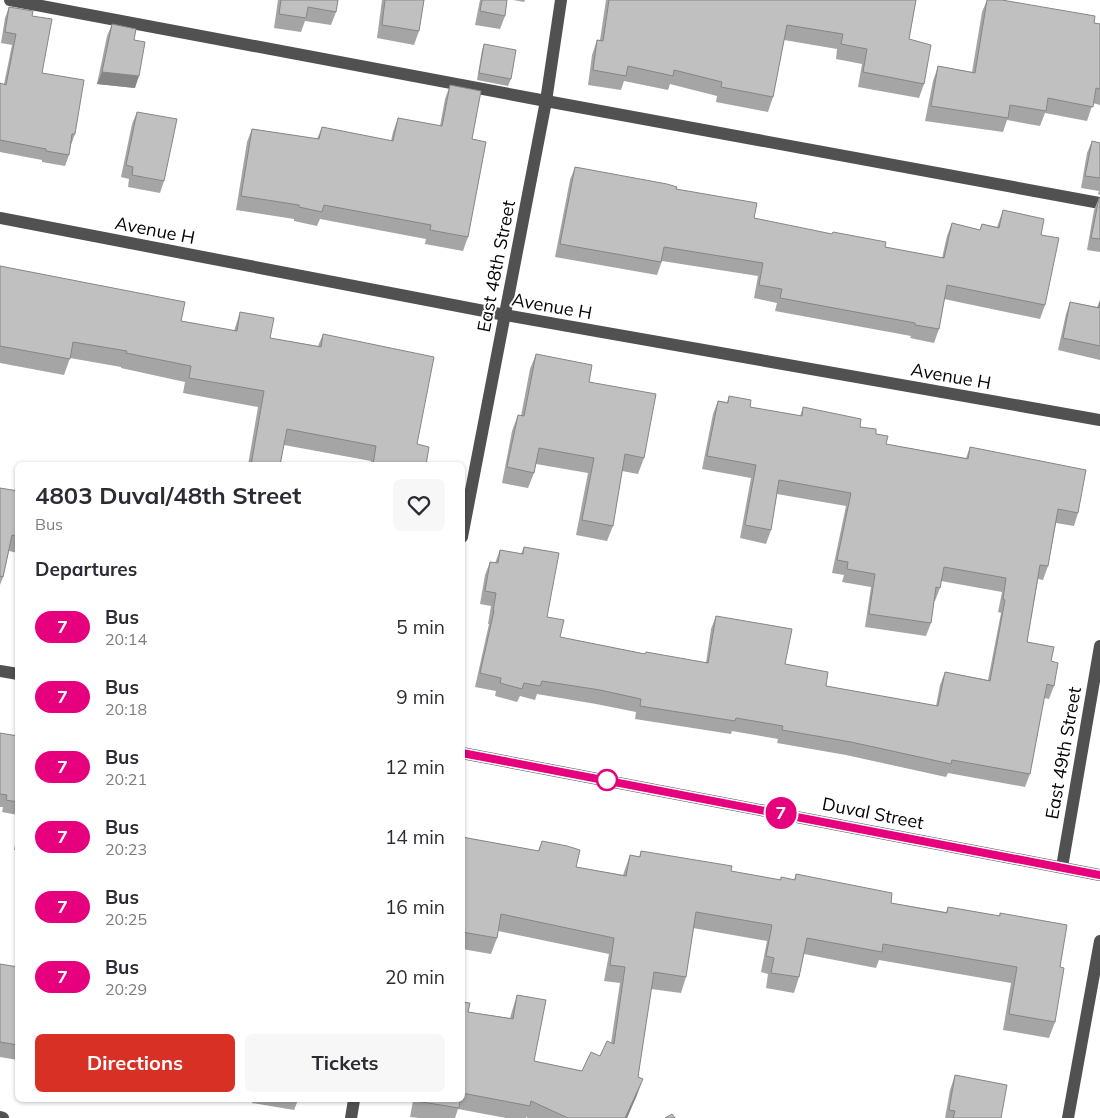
<!DOCTYPE html>
<style>
body{margin:0;font-family:Mulish,sans-serif;background:#f7f7f7;color:#2b2b33;height:100vh;display:flex;flex-direction:column;font-size:19px;white-space:nowrap}
*{box-sizing:border-box;margin:0}
p{font-size:16px;color:#7c7c81}
.icon{flex:none;width:28px;height:28px;fill:none;stroke:currentColor;stroke-width:2;stroke-linecap:round;stroke-linejoin:round}
.map{position:relative;flex:1;overflow:hidden}
.sheet{position:absolute;left:15px;top:462px;width:450px;height:640px;display:flex;flex-direction:column;background:#fff;border-radius:8px;box-shadow:0 1px 4px #0004}
.sheet>*{flex:none}
.badge{padding:0 10px;border-radius:16px;font-size:18px;line-height:32px}
.map>.badge{position:absolute;translate:-50% -50%;box-shadow:0 0 0 2px #fff}
h2{padding:0 20px;font-size:19px;line-height:45px}
.round{display:grid;place-items:center;flex:none;width:52px;height:52px;border-radius:8px;background:#f7f7f7}
.head{display:flex;align-items:center;justify-content:space-between;height:85px;padding:0 20px}
h1{font-size:24px;font-weight:700;line-height:38px}
.action{display:flex;gap:10px;margin-top:auto;padding:10px 20px}
.action a{flex:1;height:58px;border-radius:8px;background:#d93025;color:#fff;font-size:20px;font-weight:700;line-height:58px;text-align:center}
.action a+a{background:#f7f7f7;color:#2b2b33}
ul{padding:0;list-style:none}
li{display:flex;align-items:center;gap:15px;height:70px;padding:0 20px}
li div{flex:1}
li b{display:block;font-size:19px}
li em{font-style:normal}
li .badge{min-width:55px;font-weight:700;text-align:center}
.map>svg:first-child{display:block}
.lines{fill:none;stroke-linecap:round;stroke-linejoin:round}
.minor{stroke:#515151;stroke-width:12}
.wall{fill:#a5a5a5}
.shaded-wall{fill:#868686}
.building{fill:#c0c0c0;stroke:#868686}
.line-casing{stroke:#fff;stroke-width:11}
.line{stroke:#e6007e;stroke-width:8}
.stop-dot{fill:#fff;stroke:#e6007e;stroke-width:2.5}
.labels{text-anchor:middle;dominant-baseline:central;stroke-width:4;stroke-linejoin:round;paint-order:stroke}
.street-label{font-size:18px;fill:#000;stroke:#fff}
</style>
<div class="map">
<svg width="1100" height="1118" viewBox="0 0 1100 1118">
<rect width="100%" height="100%" fill="#fff"/>
<g class="lines">
<g class="minor">
<path d="M10,0L546,101L1100,203"/>
<path d="M0,218L505,315L1100,420"/>
<path d="M462,537L546,101L561,0"/>
<path d="M0,671L18,674"/>
<path d="M462,753L1100,875"/>
<path d="M1062,867L1100,646"/>
<path d="M0,1117L3,1118"/>
<path d="M351,1118L354,1100"/>
<path d="M1068,1118L1100,941"/>
</g>
</g>
<g class="wall">
<path d="M278,0H338L336,12L331,25L305,21L301,32L274,28Z"/>
<path d="M382,0H424L419,31L414,45L377,38Z"/>
<path d="M480,0H507L505,16L500,29L475,25Z"/>
<path d="M513,0H525L524,2Z"/>
<path d="M606,0H916L909,39L924,84L919,98L858,87L862,64L836,59L837,49L784,40L773,97L768,112L716,102L717,96L670,84L668,90L624,81L621,90L588,85L592,55L597,40H600Z"/>
<path d="M987,0H1002L1100,24V105L1093,103L1087,121L1045,113L1040,126L1007,120L1003,132L925,121L933,81L938,66L972,72L982,12Z"/>
<path d="M9,7L32,16L42,73L75,134L71,145L69,155L65,166L42,162V160L0,152V83L4,84L12,45L1,43L5,18Z"/>
<path d="M112,24L134,40L135,88L97,84L107,36Z"/>
<path d="M484,44L511,79L508,86L477,80L482,50Z"/>
<path d="M450,85L472,139L468,237L463,251L425,244L426,239L320,219L317,226L294,221V219L236,210L247,142L252,129L317,139L322,127L391,141L393,132L398,118L440,126L445,99Z"/>
<path d="M137,112L164,181L160,193L128,187L129,179L121,177L132,124Z"/>
<path d="M1092,141L1100,143V195L1098,194L1099,191L1081,188L1087,153Z"/>
<path d="M575,167L676,189L754,218L885,247L942,258L947,236L952,223L980,230L982,224L997,227L1003,210L1041,235L1045,305L1040,319L944,299L939,329L934,343L910,338L911,336L775,311L777,303L754,298L758,276L662,261L657,275L555,257L570,180Z"/>
<path d="M1099,198H1100V252L1087,250L1094,210Z"/>
<path d="M0,266L181,321L234,331L240,312L270,338L318,346L323,334L417,444L426,465H370L371,461L284,445L280,465H248L258,407L183,393L185,382L121,368V367L70,358L64,375L0,363Z"/>
<path d="M1100,300V360L1058,350L1066,314L1070,302L1097,307Z"/>
<path d="M536,354L589,382L644,458L638,474L622,471L613,526L607,541L576,535L588,473L536,464L534,473L528,488L502,483L512,431L518,415L521,416L530,369Z"/>
<path d="M729,396L750,407L800,416L803,407L860,427L876,434L886,444L966,458L970,447L1078,513L1074,526L1056,523L1048,566L1043,580L1038,579L1027,642L1051,661L1054,686L1049,699L1044,698L1030,774L1025,787L948,773L946,777L846,755L777,743L778,739L732,731L731,734L635,719L636,712L596,704L537,694L535,700L520,696L517,702L495,696L496,691L475,687L489,624H488L491,606L480,604L485,575L490,562L495,563L500,550L521,554L524,547L547,617L560,637L645,654L706,663L711,629L716,616L785,664L826,686L936,706L940,685L945,672L988,680L1001,613L998,612L1002,592L941,581L940,588L935,601H934L931,623L926,636L865,627L871,587L842,582L844,575L832,573L846,506L777,494L771,530L766,544L740,538L751,478L702,469L713,414L718,401L727,402Z"/>
<path d="M0,488L18,491V553L9,551L3,577L0,585Z"/>
<path d="M0,733L18,736V815L2,812L3,807H0Z"/>
<path d="M18,828V850H14Z"/>
<path d="M462,837L538,851L542,841L576,867L623,875L630,855L639,857L641,851L731,871L780,880L781,877L794,880L796,874L891,903L946,912L948,907L999,916L1000,913L1060,967L1055,1022L1049,1038L1003,1030L1011,983L879,960L876,968L804,954L799,977L794,993L766,988L768,974L761,972L767,941L693,928L686,977L681,993L651,989L638,1077L637,1095L627,1118H528L526,1117V1118H506L458,1109L455,1118H419L410,1117L413,1101L411,1100H462V1002L468,1012L510,1018L512,1011L517,995L534,1061L582,1071L600,1056L611,1043L620,983L604,981L609,954L498,931L497,938L491,954L462,949Z"/>
<path d="M0,964L18,967V1060L0,1057Z"/>
<path d="M955,1075L1001,1118H945L950,1090Z"/>
<path d="M252,1100H298L294,1110L252,1103Z"/>
</g>
<g class="shaded-wall">
<path d="M102,72L139,76L135,88L97,84Z"/>
<path d="M643,1079L637,1095L627,1118H625Z"/>
</g>
<g class="building">
<path d="M281,0H338L336,12L308,7L306,18L279,14Z"/>
<path d="M385,0H424L419,31L382,25Z"/>
<path d="M482,0H507L505,16L480,11Z"/>
<path d="M609,0H916L909,39L931,45L924,84L863,72L867,49L841,44L843,34L787,25L773,97L721,87L722,82L674,70L673,76L628,66L626,76L593,70L597,40L603,41Z"/>
<path d="M987,0H1002L1095,16L1094,23L1100,24V89L1096,88L1093,107L1048,98L1046,111L1010,105L1008,118L931,106L938,66L975,73Z"/>
<path d="M9,7L33,11L32,16L52,19L42,73L84,80L75,134H72L69,155L46,151V149L0,140V83L6,85L16,34L5,32Z"/>
<path d="M112,24L136,29L134,40L145,42L139,76L102,72Z"/>
<path d="M484,44L516,50L511,79L479,73Z"/>
<path d="M450,85L481,91L472,139L486,142L468,237L430,230L431,225L324,205L322,212L299,207V205L241,196L252,129L319,139L322,127L393,141L398,118L442,126Z"/>
<path d="M137,112L177,119L164,181L132,175L133,167L126,165Z"/>
<path d="M1092,141L1100,143V178L1085,176Z"/>
<path d="M575,167L667,184L677,187L676,189L757,203L754,218L832,234L833,232L886,242L885,247L944,258L952,223L980,230L982,224L999,228L1003,210L1044,219L1041,235L1059,238L1045,305L947,285L939,329L915,325V323L780,298L782,289L759,285L763,263L664,247L661,262L560,244Z"/>
<path d="M1099,198H1100V239L1091,238Z"/>
<path d="M0,266L185,302L181,321L237,331L240,312L274,318L270,338L321,347L323,334L434,357L417,444L429,447L426,465H373L376,446L287,429L280,465H251L264,391L189,378L191,366L126,353L127,351L73,342L70,359L0,346Z"/>
<path d="M1070,302L1099,308L1100,303V346L1063,338Z"/>
<path d="M536,354L592,365L589,382L656,394L644,458L625,454L613,526L582,520L594,458L539,448L534,473L507,467L518,415L524,416Z"/>
<path d="M729,396L751,400L750,407L802,416L803,407L861,419L860,427L876,429V434L888,436L886,444L968,459L970,447L1086,470L1078,513L1058,509L1048,566L1040,565L1027,642L1054,647L1051,661L1058,663L1054,686L1047,684L1030,774L952,760L951,764L851,742L782,730L783,726L736,718L735,721L640,706L641,699L600,690L542,681L540,686L524,683L522,689L500,683L501,678L480,673L494,611H493L496,593L485,591L490,562L498,563L500,550L523,554L524,547L559,553L547,617L564,620L560,637L645,654L646,652L708,663L716,616L792,629L785,664L828,672L826,686L938,706L945,672L990,681L1005,600L1003,599L1006,578L944,567L940,588L936,587L931,623L869,614L875,574L847,569L848,562L837,560L851,493L779,480L771,530L745,525L756,465L707,456L718,401L728,403Z"/>
<path d="M0,488L18,491V536L12,535L3,577L0,576Z"/>
<path d="M0,733L18,736V802L6,800L7,795L0,794Z"/>
<path d="M462,837L539,851L542,841L567,846L580,850L576,867L626,876L630,855L640,857L641,851L732,866L731,871L781,880V877L795,880L796,874L892,893L891,903L947,913L948,907L1000,916V913L1067,925L1060,967L1064,968L1055,1022L1009,1014L1017,967L883,944L882,952L807,938L799,977L771,973L774,958L766,956L772,925L696,912L686,977L654,972L638,1077L643,1079L625,1118H568L531,1101L530,1106L462,1093V1002L470,1003L468,1012L513,1019L517,995L546,1000L534,1061L582,1071L591,1052L600,1056L607,1041L614,1044L625,967L610,965L614,938L501,914L497,938L462,932Z"/>
<path d="M0,964L18,967V1045L0,1042Z"/>
<path d="M955,1075L1007,1085L1001,1118H953L955,1111L949,1110Z"/>
<path d="M416,1100H460L459,1108L416,1101Z"/>
<path d="M672,1114L675,1118H665Z"/>
</g>
<g class="lines">
<g class="line-casing">
<path id="line" d="M462,753L1100,875"/>
</g>
<use href="#line" class="line"/>
</g>
<circle class="stop-dot" cx="607" cy="780" r="10"/>
<g class="labels">
<g class="street-label">
<text transform="translate(155 230) rotate(11)">Avenue H</text>
<text transform="translate(496 266) rotate(-79)">East 48th Street</text>
<text transform="translate(552 306) rotate(10)">Avenue H</text>
<text transform="translate(951 376) rotate(10)">Avenue H</text>
<text transform="translate(1063 753) rotate(-80)">East 49th Street</text>
<text transform="translate(873 813) rotate(11)">Duval Street</text>
</g>
</g>
</svg>
<b class="badge" style="left:781px;top:813px;background:#e6007e;color:#fff">7</b>
<section class="sheet">
<div class="head"><div><h1>4803 Duval/48th Street</h1><p>Bus</p></div><a class="round"><svg class="icon" aria-label="heart" viewBox="0 0 24 24"><path d="M12 20l-8-8c-3-5 5-10 8-4 3-6 11-1 8 4z"/></svg></a></div>
<h2>Departures</h2>
<ul>
<li><span class="badge" style="background:#e6007e;color:#fff">7</span><div><b>Bus</b><p>20:14</p></div><em>5 min</em></li>
<li><span class="badge" style="background:#e6007e;color:#fff">7</span><div><b>Bus</b><p>20:18</p></div><em>9 min</em></li>
<li><span class="badge" style="background:#e6007e;color:#fff">7</span><div><b>Bus</b><p>20:21</p></div><em>12 min</em></li>
<li><span class="badge" style="background:#e6007e;color:#fff">7</span><div><b>Bus</b><p>20:23</p></div><em>14 min</em></li>
<li><span class="badge" style="background:#e6007e;color:#fff">7</span><div><b>Bus</b><p>20:25</p></div><em>16 min</em></li>
<li><span class="badge" style="background:#e6007e;color:#fff">7</span><div><b>Bus</b><p>20:29</p></div><em>20 min</em></li>
</ul>
<div class="action"><a>Directions</a><a>Tickets</a></div>
</section>
</div>
